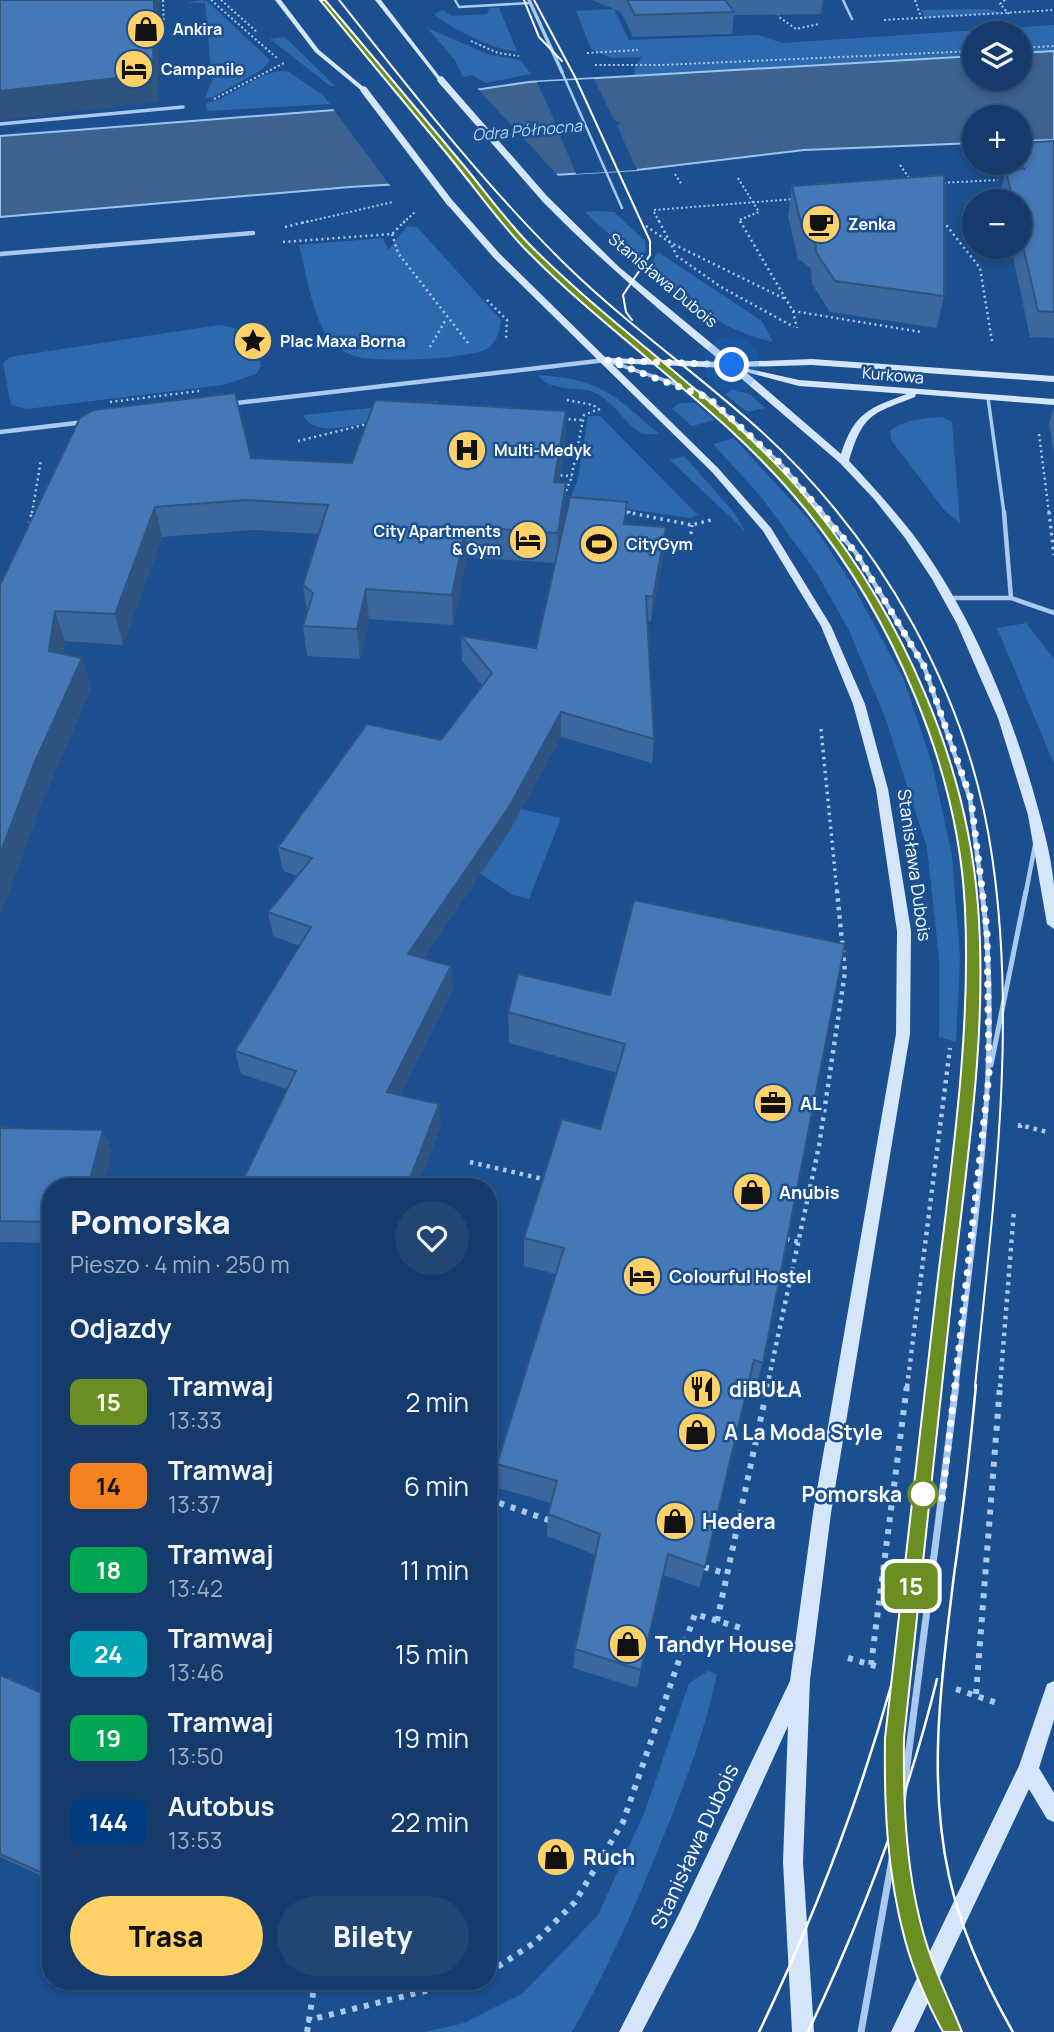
<!DOCTYPE html>
<html lang="pl">
<meta charset="utf-8">
<style>
body{margin:0;font-family:Manrope,sans-serif;background:#214673;color:#f1f3f6;height:100vh;display:flex;flex-direction:column;font-size:26px;white-space:nowrap}
*{box-sizing:border-box;margin:0}
p{font-size:23px;color:#9dadc1}
.icon{flex:none;width:38px;height:38px;fill:none;stroke:currentColor;stroke-width:2;stroke-linecap:round;stroke-linejoin:round}
.map{position:relative;flex:1;overflow:hidden}
.details{position:absolute;left:42px;top:1178px;width:455px;height:812px;display:flex;flex-direction:column;background:#143b6b;border-radius:28px;box-shadow:0 4px 10px #0003,0 0 0 2px #33557e}
.details>*{flex:none}
.badge{padding:0 14px;border-radius:10px;font-size:24px;line-height:46px}
.buttons{position:absolute;left:962px;top:21px;display:grid;gap:14px}
.buttons a{display:grid;place-items:center;width:70px;height:70px;border-radius:50%;background:#143b6b;box-shadow:0 4px 10px #0003,0 0 0 2px #33557e;font-size:35px}
.you{position:absolute;width:35px;height:35px;margin:-18px;border:5px solid #fff;border-radius:50%;background:#1a73e8;box-shadow:0 0 0 10px #1a73e833}
.map>.badge{position:absolute;translate:-50% -50%;box-shadow:0 0 0 4px #fff}
h2{padding:0 28px;font-size:26px;line-height:63px}
.round{display:grid;place-items:center;flex:none;width:74px;height:74px;border-radius:37px;background:#214673}
.head{display:flex;align-items:center;justify-content:space-between;height:119px;padding:0 28px}
h1{font-size:33px;font-weight:800;line-height:52px}
.action{display:flex;gap:14px;margin-top:auto;padding:14px 28px}
.action a{flex:1;height:80px;border-radius:42px;background:#ffd166;color:#111;font-size:28px;font-weight:800;line-height:80px;text-align:center}
.action a+a{background:#214673;color:#f1f3f6}
ul{padding:0;list-style:none}
li{display:flex;align-items:center;gap:21px;height:84px;padding:0 28px}
li div{flex:1}
li b{display:block;font-size:26px}
li em{font-style:normal}
li .badge{min-width:77px;font-weight:700;text-align:center}
.map>svg:first-child{display:block}
.green{fill:#2e69ad}
.water{fill:#3c6290;stroke:#9cc4f0;stroke-width:2}
.pier{fill:#1b4f8f}
.lines{fill:none;stroke-linecap:round;stroke-linejoin:round}
.path-far4{stroke:#a9c9ee;stroke-width:2;stroke-dasharray:2 2.5;stroke-linecap:butt}
.path-far3{stroke:#a9c9ee;stroke-width:2.5;stroke-dasharray:2 3.5;stroke-linecap:butt}
.path-far2{stroke:#a9c9ee;stroke-width:3.5;stroke-dasharray:2.5 4.5;stroke-linecap:butt}
.path-far1{stroke:#a9c9ee;stroke-width:4.5;stroke-dasharray:3.5 5;stroke-linecap:butt}
.path{stroke:#a9c9ee;stroke-width:6;stroke-dasharray:5 7;stroke-linecap:butt}
.lane-far4{stroke:#a9c9ee;stroke-width:2.5}
.lane-far3{stroke:#a9c9ee;stroke-width:3.5}
.lane-far2{stroke:#a9c9ee;stroke-width:4.5}
.lane-far1{stroke:#a9c9ee;stroke-width:5}
.lane{stroke:#a9c9ee;stroke-width:7}
.street-far1{stroke:#a9c9ee;stroke-width:3.5}
.street{stroke:#a9c9ee;stroke-width:4.5}
.secondary{fill:#d6e6fa;fill-rule:evenodd}
.tram-far1{stroke:#fff;stroke-width:2}
.tram{stroke:#fff;stroke-width:2.5}
.secondary-bridge{stroke:#d6e6fa;stroke-width:7}
.wall{fill:#3a679d}
.shaded-wall{fill:#305480}
.building{fill:#4478b7;stroke:#305480;stroke-width:2}
.line{fill:#6b8e23;stroke:#fff;stroke-width:2}
.walk{stroke:#fff;stroke-width:7;stroke-dasharray:0 12.6}
.stop-dot{fill:#fff;stroke:#6b8e23;stroke-width:3.5}
.labels{text-anchor:middle;dominant-baseline:central;stroke-width:5;stroke-linejoin:round;paint-order:stroke}
.far-poi-label{font-size:16px;font-weight:bold;fill:#fff;stroke:#1b4f8f;text-anchor:start}
.far-water-label{font-size:16px;font-style:italic;fill:#b5d3f5;stroke:#1b4f8f}
.far-street-label{font-size:16px;fill:#fff;stroke:#1b4f8f}
.street-label{font-size:18px;fill:#fff;stroke:#1b4f8f}
.poi-label{font-size:18px;font-weight:bold;fill:#fff;stroke:#1b4f8f;text-anchor:start}
.near-poi-label{font-size:21px;font-weight:bold;fill:#fff;stroke:#1b4f8f;text-anchor:start}
.near-stop-label{font-size:21px;font-weight:bold;fill:#fff;stroke:#1b4f8f;text-anchor:end}
.near-street-label{font-size:21px;fill:#fff;stroke:#1b4f8f}
</style>
<div class="map">
<svg width="1054" height="2032" viewBox="0 0 1054 2032">
<rect width="100%" height="100%" fill="#1b4f8f"/>
<g class="green">
<path d="M202,0L208,2L270,60L263,69L213,97L205,98L212,80L205,3H187Z"/>
<path d="M489,8H499L517,51C497,52 448,27 434,14L442,10L452,16L487,14Z"/>
<path d="M614,9L629,40L759,35L782,43L1054,25V51L1020,53V33H975V56L635,76L634,68L642,57L611,58L591,49L576,11Z"/>
<path d="M986,9L1005,13L925,18L921,10Z"/>
<path d="M427,28L490,55L520,60L531,74L486,83L472,75L463,77L455,60Z"/>
<path d="M285,37L335,86H330L270,39Z"/>
<path d="M283,71L289,72L323,95L330,104L207,111L206,103C233,98 256,72 283,71Z"/>
<path d="M593,211L614,212L645,241L646,250L639,262L585,212Z"/>
<path d="M407,226L417,227L501,320C500,331 497,341 488,348C470,360 376,363 354,356C348,354 340,349 335,345C314,328 306,272 299,245L383,238L388,250Z"/>
<path d="M658,252L762,321L773,342C722,331 687,301 647,269Z"/>
<path d="M219,325C252,330 253,336 261,366L256,374L223,385L27,409L11,405L3,363L10,357Z"/>
<path d="M538,375C600,379 615,395 659,434H642C623,422 612,398 590,391C574,387 548,391 538,375Z"/>
<path d="M732,390L750,394L765,408L747,412L725,394Z"/>
<path d="M438,401L433,419C418,419 402,417 387,418C365,420 317,442 303,415Z"/>
<path d="M679,403H695L715,420L692,426L672,409Z"/>
<path d="M588,416H600L698,515L690,518L569,501L578,479Z"/>
<path d="M942,417L952,422L960,523L945,511L891,440L890,431C904,419 925,418 942,417Z"/>
<path d="M734,438L812,523L855,589L904,680L932,764L952,855L960,958L956,1042L939,1037V958L927,848L886,720L849,630L816,572L762,498L713,444Z"/>
<path d="M684,456L732,510L746,532L670,460Z"/>
<path d="M1026,623L1054,659V764L997,628Z"/>
<path d="M482,801L561,818L529,899L513,895L456,858Z"/>
<path d="M708,1671L717,1674C704,1736 681,1794 657,1852C632,1914 605,1974 572,2032H425L464,2023L523,1993L598,1915L645,1811L689,1683Z"/>
</g>
<path class="water" d="M1054,51V140L1020,141V117H975V143L804,150L637,170L350,187L0,217V136L347,109L529,82L975,56V79H1020V53Z"/>
<g class="pier">
<path d="M594,79L614,120L621,123L617,126L637,170L576,174L557,128L548,126L555,122L537,82Z"/>
<path d="M477,88L561,179L392,188L331,106Z"/>
</g>
<g class="lines">
<g class="path-far4">
<path d="M163,0L164,34"/>
<path d="M211,0L278,59"/>
<path d="M221,0L257,32"/>
<path d="M775,0L779,17L796,29L819,24"/>
<path d="M915,0L922,20"/>
<path d="M1005,0L1000,4L1009,14"/>
<path d="M884,20L1054,10"/>
<path d="M471,41L498,53L519,56"/>
<path d="M1020,48L1054,46"/>
<path d="M587,53L638,50"/>
<path d="M595,65H662L975,51"/>
<path d="M214,99L284,63"/>
<path d="M900,165L912,182"/>
<path d="M675,174L682,185"/>
<path d="M738,178L759,212L739,220L741,223"/>
<path d="M939,183L998,180"/>
<path d="M654,210L795,199"/>
<path d="M654,212L660,223"/>
<path d="M940,218L944,223"/>
<path d="M302,223L393,202"/>
<path d="M403,223L415,212"/>
</g>
<g class="path-far3">
<path d="M659,221L677,256L721,287L794,327"/>
<path d="M740,221L793,311L797,328"/>
<path d="M943,221L980,268L992,341"/>
<path d="M646,226L669,242L785,299"/>
<path d="M285,227L309,221"/>
<path d="M392,234L398,253L468,343"/>
<path d="M283,242L392,234L405,221"/>
<path d="M487,300L507,320L506,339"/>
<path d="M793,311L921,332"/>
<path d="M430,347L445,321"/>
<path d="M567,400L593,405L601,411"/>
<path d="M110,402L199,391"/>
<path d="M563,419L583,420"/>
<path d="M1039,434L1049,513"/>
<path d="M298,441L371,423"/>
<path d="M555,475L572,476"/>
<path d="M564,496L571,479L584,415L599,409"/>
<path d="M623,511L635,513"/>
<path d="M32,513L41,460"/>
</g>
<g class="path-far2">
<path d="M626,512L692,525L711,520"/>
<path d="M1049,512L1054,555"/>
<path d="M30,524L32,512"/>
<path d="M691,534L692,525"/>
<path d="M821,729L837,892"/>
</g>
<g class="path-far1">
<path d="M1020,1128V1125L1047,1132"/>
<path d="M470,1162L547,1180"/>
<path d="M786,1239L799,1242"/>
<path d="M767,1387L819,1146L845,972L837,891"/>
<path d="M907,1387L950,1048"/>
<path d="M1000,1387L1014,1210"/>
</g>
<g class="path">
<path d="M488,1499L551,1521"/>
<path d="M704,1567L727,1574"/>
<path d="M717,1621L768,1385"/>
<path d="M848,1658L882,1668"/>
<path d="M871,1665L907,1385"/>
<path d="M956,1689L997,1703"/>
<path d="M976,1694L1000,1385"/>
<path d="M488,1973L534,1943L575,1902L623,1822L695,1614L741,1628"/>
<path d="M315,1981L309,2020L465,1981"/>
<path d="M307,2032L309,2020"/>
</g>
<g class="lane-far4">
<path d="M455,0L459,7L530,3"/>
<path d="M843,0L852,19"/>
<path d="M562,72L622,208"/>
</g>
<g class="lane-far3">
<path d="M611,362L702,393L780,463L823,513"/>
<path d="M988,398L1004,513"/>
</g>
<g class="lane-far2">
<path d="M821,512L856,553L924,666L970,799L982,892"/>
<path d="M1004,512L1011,598"/>
<path d="M950,598H1011L1054,613"/>
<path d="M1026,892L1035,845"/>
</g>
<g class="lane-far1">
<path d="M991,1065L1026,891"/>
<path d="M956,1387C974,1223 1003,1056 982,891"/>
</g>
<path class="lane" d="M861,2032L902,1804L956,1385"/>
<g class="street-far1">
<path d="M529,0L562,72"/>
<path d="M0,124L183,107"/>
</g>
<g class="street">
<path d="M0,254L253,233"/>
<path d="M228,404L606,360"/>
<path d="M0,432L85,422"/>
</g>
<g class="secondary">
<path d="M275,0H281L319,50L366,89V91H362L315,52Z"/>
<path d="M375,0H381L443,81H439Z"/>
<path d="M542,197H548L619,267L734,362L812,359L1054,376V382L812,365L740,367L799,380L1054,399V405L916,394L915,397C871,414 863,414 849,461C871,484 892,508 912,533C968,608 1006,698 1032,787C1041,819 1051,853 1054,886C1054,900 1054,915 1054,929L1047,924L1028,815L998,718L957,624L932,579L905,538L874,499L840,463L729,368L611,363L718,468L771,528L831,626L865,704L888,789L911,931L910,1034L831,1513L810,1680L803,1862L814,2032H792L783,1862L788,1726L695,1930L642,2032H619L679,1914L790,1681L813,1513L896,1034L897,931L876,789L853,704L821,626L763,531L712,472L494,258L446,203L453,201L500,254L606,358L722,362C660,311 599,259 542,201ZM746,372L799,386L907,394C869,408 854,413 841,454Z"/>
<path d="M1054,1681V1720L1039,1768L1054,1793V1822L1047,1819L1029,1789L914,2032H891L1019,1766L1047,1684Z"/>
</g>
<g class="tram-far1">
<path d="M323,0C397,84 459,177 537,258C603,326 682,380 752,445C878,563 958,736 972,907C979,997 969,1087 958,1176C950,1246 942,1317 934,1387"/>
<path d="M339,0C412,92 484,185 568,267C629,326 699,375 762,432C881,541 969,695 992,856C1018,1031 992,1212 975,1387"/>
<path d="M524,0L539,37L562,61"/>
<path d="M534,0L575,77L650,241V255L623,295L626,312L632,320"/>
</g>
<g class="tram">
<path d="M935,1385L894,1738C894,1837 903,1944 951,2032"/>
<path d="M976,1385C970,1449 963,1512 954,1575C942,1673 927,1777 949,1876C961,1931 985,1983 1013,2032"/>
<path d="M759,2032C814,1918 859,1801 893,1679"/>
<path d="M808,2032C862,1918 907,1802 937,1679"/>
</g>
<g class="secondary-bridge">
<path d="M441,80L545,199"/>
<path d="M364,90L450,203"/>
</g>
</g>
<g class="wall">
<path d="M592,0H823L821,14L734,15L732,34L633,37L621,12Z"/>
<path d="M1054,141V338L1030,337L1011,247H1020V201H1002L1000,194L1004,177L997,167L998,163H1020Z"/>
<path d="M792,186L944,296L937,328L830,312L812,284L811,268L798,259L788,216Z"/>
<path d="M1054,407V455L1049,423Z"/>
<path d="M566,440L559,482L565,513L561,538L626,524L666,527L664,552L651,621H647L654,739L652,763L561,737L509,832L424,958L451,966L453,990L400,1095L441,1127L287,1089L241,1074L235,1051L299,946L273,936L268,912L297,876L283,871L278,847L441,740L483,686L462,661L461,636L536,648L555,563L467,557L453,625L369,619L360,659L307,656L303,626L307,612L303,585L319,534L252,530L162,537L123,645L65,641L63,654L82,658L91,689L45,795L0,585L251,458L352,463Z"/>
<path d="M610,995L763,1363L755,1389L748,1386L705,1567L699,1587L663,1575L637,1688L573,1668L575,1649L596,1555L547,1536L548,1514L551,1503L498,1488L497,1464L556,1274L524,1266V1238L600,1129L617,1073L509,1043L508,1012Z"/>
<path d="M0,1128L103,1130L112,1152L51,1186V1243L0,1242Z"/>
<path d="M0,1675L51,1697V1880L0,1857Z"/>
</g>
<g class="shaded-wall">
<path d="M154,0H159L158,102L0,120V91Z"/>
<path d="M566,411V440L554,512V482Z"/>
<path d="M566,483L565,513L557,563L558,533Z"/>
<path d="M155,507L162,537L123,645L115,614Z"/>
<path d="M466,527L467,557L453,625L452,595Z"/>
<path d="M666,527L664,552L651,621L653,597Z"/>
<path d="M366,589L369,619L360,659L357,629Z"/>
<path d="M55,611L65,641L59,682L49,651Z"/>
<path d="M82,658L91,689L45,795L0,917V854L34,764Z"/>
<path d="M561,712V737L509,832L410,978L408,954Z"/>
<path d="M451,966L453,990L390,1115L387,1092Z"/>
<path d="M439,1104L441,1127L418,1186H407Z"/>
<path d="M103,1130L112,1152L103,1186H88Z"/>
</g>
<g class="building">
<path d="M0,0H154L153,74L0,91Z"/>
<path d="M627,0H725L734,12L635,15Z"/>
<path d="M1054,141V312L1038,311L1020,233V201H1013L1006,170L1024,169L1019,163H1020V143Z"/>
<path d="M944,175V296L835,281L816,252L815,237L802,228L792,186Z"/>
<path d="M235,393L251,458L352,463L375,400L566,411L554,482L566,483L558,533L466,527L452,595L366,589L357,629L303,626L313,593L303,585L328,505L247,500L155,507L115,614L55,611L49,651L82,658L34,764L0,854V585L80,418L94,410Z"/>
<path d="M570,497L627,502L624,524L666,527L653,597L646,596L654,739L561,712L509,807L408,954L451,966L387,1092L439,1104L407,1186H240L296,1071L235,1051L311,927L268,912L312,858L278,847L367,724L441,740L492,673L461,636L536,648Z"/>
<path d="M634,900L845,944L763,1363L754,1360L705,1567L668,1554L641,1670L575,1649L600,1534L548,1514L557,1481L497,1464L564,1248L524,1238L562,1119L600,1129L625,1044L508,1012L518,974L610,995Z"/>
<path d="M0,1128L103,1130L88,1186H51V1222L0,1221Z"/>
<path d="M0,1675L51,1697V1877L0,1854Z"/>
</g>
<path class="line" d="M320,0H325C372,55 418,111 465,167C488,195 510,226 536,251C625,339 735,409 814,507C903,618 967,762 978,906C988,1035 966,1165 952,1293C936,1441 920,1590 904,1738C903,1805 906,1877 926,1942C935,1972 950,2002 962,2032H943C930,2008 914,1973 905,1940C887,1874 884,1806 885,1738C902,1590 919,1442 936,1294C951,1166 971,1038 965,909C959,770 892,616 805,509C726,411 617,342 529,253C501,225 478,192 453,161C408,107 364,54 320,0Z"/>
<g class="lines">
<path class="walk" d="M732,365L607,360L709,398L780,463L856,553L924,666L971,799L987,930L989,1075L942,1502L923,1494"/>
</g>
<defs>
<g id="shop-disc" transform="scale(2.0125)"><circle r="9.5" fill="#ffd166" stroke="#1b4f8f"/><path d="M-5-2.5h2.3a2.7 3.5 0 0 1 5.4 0H5L5.5 6h-11ZM-1.5-2.5h3a1.5 2.3 0 0 0-3 0Z" fill="#111"/></g>
<g id="hotel-disc" transform="scale(2.0125)"><circle r="9.5" fill="#ffd166" stroke="#1b4f8f"/><path d="M-6-4.5h1.5V1H6V5H4.5V3h-9V5H-6ZM-4 0a1.8 1.8 0 1 1 3.6 0ZM.5 0V-2.5h3Q6-2.5 6 0Z" fill="#111"/></g>
<g id="cafe-disc" transform="scale(2.0125)"><circle r="9.5" fill="#ffd166" stroke="#1b4f8f"/><path d="M-5.5-4.5H6V0H3Q3 3.5 0 3.5H-2.5Q-5.5 3.5-5.5 0ZM3-3.2v2h1.7v-2ZM-6 4.5H4V6H-6Z" fill="#111"/></g>
<g id="sight-disc" transform="scale(2.0125)"><circle r="9.5" fill="#ffd166" stroke="#1b4f8f"/><path d="M0-6L1.8-2.2L6-1.7L2.9 1.2L3.7 5.4L0 3.3L-3.7 5.4L-2.9 1.2L-6-1.7L-1.8-2.2Z" fill="#111"/></g>
<g id="hospital-disc" transform="scale(2.0125)"><circle r="9.5" fill="#ffd166" stroke="#1b4f8f"/><path d="M-5-5h3v3.5h4V-5h3V5h-3V1.5h-4V5h-3Z" fill="#111"/></g>
<g id="stadium-disc" transform="scale(2.0125)"><circle r="9.5" fill="#ffd166" stroke="#1b4f8f"/><path d="M0-5a6.5 5 0 1 0 0 10a6.5 5 0 1 0 0-10ZM-3.5-1.8h7v3.6h-7Z" fill="#111"/></g>
<g id="office-disc" transform="scale(2.0125)"><circle r="9.5" fill="#ffd166" stroke="#1b4f8f"/><path d="M-6-3h4V-5.5h4V-3h4V5H-6ZM-1-4.5V-3h2v-1.5ZM-6 0V1H6V0Z" fill="#111"/></g>
<g id="restaurant-disc" transform="scale(2.0125)"><circle r="9.5" fill="#ffd166" stroke="#1b4f8f"/><path d="M-5-6h1v4h1v-4h1v4h1v-4h1v5L-1.5 .5V6h-2V.5L-5-1ZM5-6V6H3V1.5H1.5Q1.5-4 5-6Z" fill="#111"/></g>
</defs>
<g fill-rule="evenodd">
<use href="#shop-disc" x="146" y="29"/>
<use href="#hotel-disc" x="134" y="69"/>
<use href="#cafe-disc" x="821" y="224"/>
<use href="#sight-disc" x="253" y="341"/>
<use href="#hospital-disc" x="467" y="450"/>
<use href="#hotel-disc" x="528" y="540"/>
<use href="#stadium-disc" x="599" y="544"/>
<use href="#office-disc" x="773" y="1103"/>
<use href="#shop-disc" x="752" y="1192"/>
<use href="#hotel-disc" x="642" y="1276"/>
<use href="#restaurant-disc" x="702" y="1389"/>
<use href="#shop-disc" x="697" y="1432"/>
<use href="#shop-disc" x="675" y="1521"/>
<use href="#shop-disc" x="628" y="1644"/>
<use href="#shop-disc" x="556" y="1857"/>
</g>
<circle class="stop-dot" cx="923" cy="1494" r="14"/>
<g class="labels">
<g class="far-poi-label">
<text x="173" y="29">Ankira</text>
<text x="161" y="69">Campanile</text>
<text x="848" y="224">Zenka</text>
<text x="280" y="341">Plac Maxa Borna</text>
<text x="494" y="450">Multi-Medyk</text>
<text x="501" y="531" text-anchor="end">City Apartments<tspan x="501" dy="18">&amp; Gym</tspan></text>
<text x="626" y="544">CityGym</text>
</g>
<g class="far-water-label">
<text transform="translate(527 130) rotate(-5)">Odra Północna</text>
</g>
<g class="far-street-label">
<text transform="translate(663 280) rotate(40)">Stanisława Dubois</text>
<text transform="translate(893 375) rotate(5)">Kurkowa</text>
</g>
<g class="street-label">
<text transform="translate(915 865) rotate(82)">Stanisława Dubois</text>
</g>
<g class="poi-label">
<text x="800" y="1103">AL</text>
<text x="779" y="1192">Anubis</text>
<text x="669" y="1276">Colourful Hostel</text>
</g>
<g class="near-poi-label">
<text x="729" y="1389">diBUŁA</text>
<text x="724" y="1432">A La Moda Style</text>
<text x="702" y="1521">Hedera</text>
<text x="655" y="1644">Tandyr House</text>
<text x="583" y="1857">Ruch</text>
</g>
<g class="near-stop-label">
<text x="902" y="1494">Pomorska</text>
</g>
<g class="near-street-label">
<text transform="translate(694 1846) rotate(-65)">Stanisława Dubois</text>
</g>
</g>
</svg>
<div class="buttons">
<a><svg class="icon" aria-label="layers" viewBox="0 0 24 24"><path d="M12 4l9 5-9 5-9-5zM3 14l9 5 9-5"/></svg></a>
<a>+</a>
<a>−</a>
</div>
<div class="you" style="left:732px;top:365px"></div>
<b class="badge" style="left:911px;top:1586px;background:#6b8e23;color:#fff">15</b>
<section class="details">
<div class="head"><div><h1>Pomorska</h1><p>Pieszo · 4 min · 250 m</p></div><a class="round"><svg class="icon" aria-label="heart" viewBox="0 0 24 24"><path d="M12 20l-8-8c-3-5 5-10 8-4 3-6 11-1 8 4z"/></svg></a></div>
<h2>Odjazdy</h2>
<ul>
<li><span class="badge" style="background:#6b8e23;color:#fff">15</span><div><b>Tramwaj</b><p>13:33</p></div><em>2 min</em></li>
<li><span class="badge" style="background:#f58220;color:#111">14</span><div><b>Tramwaj</b><p>13:37</p></div><em>6 min</em></li>
<li><span class="badge" style="background:#00a651;color:#fff">18</span><div><b>Tramwaj</b><p>13:42</p></div><em>11 min</em></li>
<li><span class="badge" style="background:#00a3b4;color:#fff">24</span><div><b>Tramwaj</b><p>13:46</p></div><em>15 min</em></li>
<li><span class="badge" style="background:#00a651;color:#fff">19</span><div><b>Tramwaj</b><p>13:50</p></div><em>19 min</em></li>
<li><span class="badge" style="background:#003b80;color:#fff">144</span><div><b>Autobus</b><p>13:53</p></div><em>22 min</em></li>
</ul>
<div class="action"><a>Trasa</a><a>Bilety</a></div>
</section>
</div>
